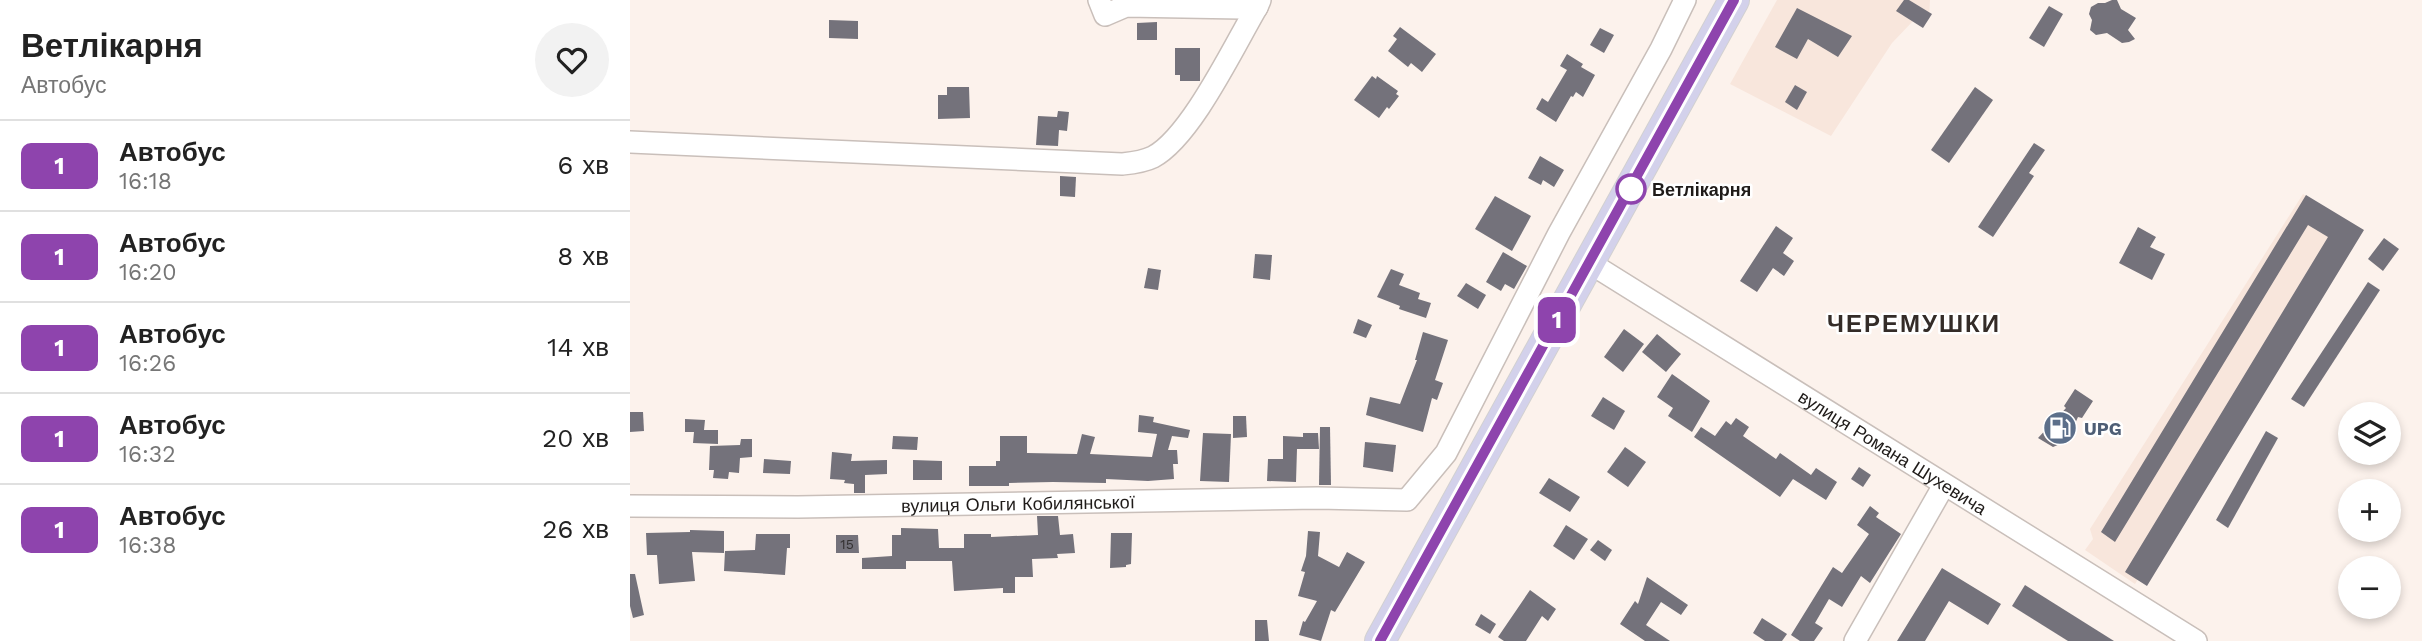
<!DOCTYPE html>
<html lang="uk">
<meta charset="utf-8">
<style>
body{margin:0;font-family:"Work Sans",sans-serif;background:#f2f2f2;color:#222;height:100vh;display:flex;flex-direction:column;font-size:26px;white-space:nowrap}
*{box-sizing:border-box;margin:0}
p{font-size:23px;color:#767676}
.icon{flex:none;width:38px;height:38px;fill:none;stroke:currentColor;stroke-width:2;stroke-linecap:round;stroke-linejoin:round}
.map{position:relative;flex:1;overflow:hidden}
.sheet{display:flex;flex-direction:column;background:#fff;width:630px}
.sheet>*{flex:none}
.badge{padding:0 14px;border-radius:10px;font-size:24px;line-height:46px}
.buttons{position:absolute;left:1708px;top:402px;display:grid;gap:14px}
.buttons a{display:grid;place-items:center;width:63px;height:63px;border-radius:50%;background:#fff;box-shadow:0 4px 10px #0003;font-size:35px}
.map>.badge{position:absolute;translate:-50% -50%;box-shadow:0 0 0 4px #fff}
.round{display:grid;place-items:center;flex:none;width:74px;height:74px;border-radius:37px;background:#f2f2f2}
.summary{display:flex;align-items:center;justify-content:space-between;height:119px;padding:0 21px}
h1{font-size:33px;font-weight:700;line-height:52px}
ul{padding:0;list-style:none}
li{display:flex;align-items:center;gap:21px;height:91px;padding:0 21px;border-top:2px solid #e0e0e0}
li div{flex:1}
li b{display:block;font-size:26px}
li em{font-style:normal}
li .badge{min-width:77px;font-weight:700;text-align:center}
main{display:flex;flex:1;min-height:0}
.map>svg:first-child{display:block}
.built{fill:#f8e6dc}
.building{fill:#74727b}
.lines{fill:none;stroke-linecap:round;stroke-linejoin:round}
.minor-casing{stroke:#c9bfba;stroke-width:24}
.highway-casing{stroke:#d2d1d1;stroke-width:32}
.minor{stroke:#fff;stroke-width:21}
.highway{stroke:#d3d1eb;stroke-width:30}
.line-casing{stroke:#fff;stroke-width:16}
.line{stroke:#8e44ad;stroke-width:10}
.stop-dot{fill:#fff;stroke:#8e44ad;stroke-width:3.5}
.labels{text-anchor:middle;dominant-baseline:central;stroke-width:5;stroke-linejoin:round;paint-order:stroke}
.number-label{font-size:14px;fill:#343132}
.stop-label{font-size:18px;font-weight:bold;fill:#1f1b19;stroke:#fff;text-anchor:start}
.service-label{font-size:18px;font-weight:bold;fill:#4e5e75;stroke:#fff;text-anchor:start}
.street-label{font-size:18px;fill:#1f1b19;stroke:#fff}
.district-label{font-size:24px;font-weight:bold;letter-spacing:2px;fill:#342c28;stroke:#fff}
</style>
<main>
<section class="sheet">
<div class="summary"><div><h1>Ветлікарня</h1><p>Автобус</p></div><a class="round"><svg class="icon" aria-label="heart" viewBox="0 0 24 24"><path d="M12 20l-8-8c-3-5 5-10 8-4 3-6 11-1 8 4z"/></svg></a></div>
<ul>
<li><span class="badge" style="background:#8e44ad;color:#fff">1</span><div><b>Автобус</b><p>16:18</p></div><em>6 хв</em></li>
<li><span class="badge" style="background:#8e44ad;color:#fff">1</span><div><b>Автобус</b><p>16:20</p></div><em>8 хв</em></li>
<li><span class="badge" style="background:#8e44ad;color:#fff">1</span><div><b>Автобус</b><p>16:26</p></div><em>14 хв</em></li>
<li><span class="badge" style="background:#8e44ad;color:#fff">1</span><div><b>Автобус</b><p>16:32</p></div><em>20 хв</em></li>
<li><span class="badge" style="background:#8e44ad;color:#fff">1</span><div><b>Автобус</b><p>16:38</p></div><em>26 хв</em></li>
</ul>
</section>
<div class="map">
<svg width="1792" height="641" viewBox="0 0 1792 641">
<rect width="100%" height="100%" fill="#fcf2ec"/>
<g class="built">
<path d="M1147,0H1300L1299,18L1284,20L1262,43L1201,136L1100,84Z"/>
<path d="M1673,194L1726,227L1505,584L1455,550L1463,539L1460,529Z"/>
</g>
<g class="building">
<path d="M1274,0H1279L1302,14L1293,28L1266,11Z"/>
<path d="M1482,0H1487L1491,9L1506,18L1498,30L1505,39L1499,42L1492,43L1477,33L1466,35L1460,30L1462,20L1459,14L1461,7L1468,3H1475Z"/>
<path d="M1419,6L1433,14L1414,47L1399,38Z"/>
<path d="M1167,8L1222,36L1208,57L1178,39L1167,59L1145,47Z"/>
<path d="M199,20L228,21V39L199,38Z"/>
<path d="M527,22V40H507V23Z"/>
<path d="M770,27L806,54L792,72L781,63L778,67L758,51L767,39L763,36Z"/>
<path d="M970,28L984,35L974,53L960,45Z"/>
<path d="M545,48H570V81H550V75H545Z"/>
<path d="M937,54L953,64L951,67L965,75L953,97L946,92L943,97L941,96L926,122L906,109L912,98L918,102L937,70L930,66Z"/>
<path d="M742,76L746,79L747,76L768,91L766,94L769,96L759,109L757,107L749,118L724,100Z"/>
<path d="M1165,85L1177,92L1167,110L1155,102Z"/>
<path d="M317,87H339L340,118L308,119V95H317Z"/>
<path d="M1345,87L1363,100L1319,163L1301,150Z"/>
<path d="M428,111L439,112L437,131L429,130L428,146L406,145L408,116L427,117Z"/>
<path d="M1404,143L1415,150L1399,173L1404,176L1363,237L1348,227Z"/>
<path d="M910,156L934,170L924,187L913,180L911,185L898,178Z"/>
<path d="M430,176L446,177L445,197L430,196Z"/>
<path d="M1676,195L1734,230L1517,586L1495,572L1698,237L1678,225L1485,542L1471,532Z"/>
<path d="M865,196L901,216L882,251L845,229Z"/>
<path d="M1146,226L1163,238L1153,253L1164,261L1154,276L1143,268L1127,292L1110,281Z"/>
<path d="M1508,227L1526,237L1520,247L1535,254L1522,280L1489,263Z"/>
<path d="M1754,238L1769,249L1753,271L1738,259Z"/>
<path d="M873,252L897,266L884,289L875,284L871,291L856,282Z"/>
<path d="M625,254L642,255L640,280L623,278Z"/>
<path d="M518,268L531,270L528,290L514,288Z"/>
<path d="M761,269L774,274L769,285L790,293L788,299L801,303L796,318L769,309L770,306L747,297Z"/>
<path d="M1738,282L1750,290L1674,407L1661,399Z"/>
<path d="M836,283L856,295L848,309L827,296Z"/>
<path d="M728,319L742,325L736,338L723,333Z"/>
<path d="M994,329L1014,344L993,372L974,357Z"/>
<path d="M793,332L818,340L805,380L813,383L807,400L802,398L793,432L736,415L740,397L770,404L787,360H785Z"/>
<path d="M1027,334L1051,354L1036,372L1012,352Z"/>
<path d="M1042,374L1080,401L1062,432L1038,416L1043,408L1027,397Z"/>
<path d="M1445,389L1463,401L1452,418L1448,417L1437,441L1423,447L1408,438L1436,408L1434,406Z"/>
<path d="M973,397L995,411L984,430L961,416Z"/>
<path d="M0,412H13L14,431L0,432Z"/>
<path d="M509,415L524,417L523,422L560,430L558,438L542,436L538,450H547L548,464H543L544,479L518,481L476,479V483L423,482L379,483V486H339V466H366V461H370V436H397V453L447,454L452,434L465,437L460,454L522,457L527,434L508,432Z"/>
<path d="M603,416H616L617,437L603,438Z"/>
<path d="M1106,418L1119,427L1113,436L1146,459L1150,453L1181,475L1186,468L1207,482L1196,500L1163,479L1150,497L1064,437L1071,427L1085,436L1096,421L1101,425Z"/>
<path d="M55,419L75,420L74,430H88V444L63,443L64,432H55Z"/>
<path d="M690,427H700L701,485H689Z"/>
<path d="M1636,431L1648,438L1598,528L1586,520Z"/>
<path d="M573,433L601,434L599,482L570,481Z"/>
<path d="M673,433H688L689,449H667L666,482L637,481L638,459H653V436L673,437Z"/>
<path d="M263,436L288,437L287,450L262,449Z"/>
<path d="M111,439H122V457L110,458L109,473L99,472L98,479L83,478L84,470H79L80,446L110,445Z"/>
<path d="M735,442L766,445L763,472L733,467Z"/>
<path d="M995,447L1016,462L998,487L977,472Z"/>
<path d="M202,452L222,454L221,461L257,460V474L235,475V493H224V484L214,483L215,480L200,479Z"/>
<path d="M134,459L161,461L160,474L133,473Z"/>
<path d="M283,460L312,461V480H283Z"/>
<path d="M1229,467L1241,475L1233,487L1221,479Z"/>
<path d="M919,478L950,497L940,512L909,493Z"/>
<path d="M1240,506L1249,513L1246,517L1271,534L1240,583L1231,576L1212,607L1199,599L1185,623L1193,628L1184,641H1170L1161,635L1203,567L1212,573L1239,534L1227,525Z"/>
<path d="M407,516H428L430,535L443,534L445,553L427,554L428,558L402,559L403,577H385V593H373V588L324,591L322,561H276V569H232V558L262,556V535H271V528L308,529L309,548H334V534H361V537L408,535Z"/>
<path d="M936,525L958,539L944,560L923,546Z"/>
<path d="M60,530L94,531V553L62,552L65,581L29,584L27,555H17L16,533L60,532Z"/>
<path d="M678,531L690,532L688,556L709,567L717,552L735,562L705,612L701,610L691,641L669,635L673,621L675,622L687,601L668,596L675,572L671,571L676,556Z"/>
<path d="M481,533H502L501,564L496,565V567L480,568Z"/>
<path d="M126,534H160V548H157L155,575L94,571L95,551L125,550Z"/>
<path d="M206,535H228L229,553H206Z"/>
<path d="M968,540L982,550L975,561L960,550Z"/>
<path d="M1312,568L1371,604L1358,625L1319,601L1295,641H1267Z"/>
<path d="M0,574H5L14,615L3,618L0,606Z"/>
<path d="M1017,577L1058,605L1051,615L1031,602L1016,625L1040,641H1015L990,624L1005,601L1008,604Z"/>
<path d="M1395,585L1484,641H1438L1382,606Z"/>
<path d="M900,590L926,609L918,621L912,616L896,641H874L868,637Z"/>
<path d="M851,614L866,624L860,634L845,625Z"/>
<path d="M1132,618L1157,634L1152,641H1135L1123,633Z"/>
<path d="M625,620H637L639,641H625Z"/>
</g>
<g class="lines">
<g class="minor-casing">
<g id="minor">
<path d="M469,0L475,15L496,6L611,8L627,7L630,0"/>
<path d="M0,142L492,164C502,163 513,162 523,157C561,137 604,46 627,7"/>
<path id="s1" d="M960,263L1566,641"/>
<path id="s2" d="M0,506L168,507L688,498L777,500L816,453L929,233L1031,49L1055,0"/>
<path d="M1225,641L1314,485"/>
</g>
</g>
<g class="highway-casing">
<path id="highway" d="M750,641L1104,0"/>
</g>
<use href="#minor" class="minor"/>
<use href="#highway" class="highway"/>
</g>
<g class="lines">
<g class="line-casing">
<path id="line" d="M750,641L1104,0"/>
</g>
<use href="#line" class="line"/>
</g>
<defs>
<g id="fuel-disc" transform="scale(1.75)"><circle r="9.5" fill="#5c6f8a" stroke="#fff"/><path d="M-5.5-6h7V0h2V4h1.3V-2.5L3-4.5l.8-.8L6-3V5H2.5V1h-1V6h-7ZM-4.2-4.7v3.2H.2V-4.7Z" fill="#fff"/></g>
</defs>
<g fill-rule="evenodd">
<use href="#fuel-disc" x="1430" y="428"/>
</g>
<circle class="stop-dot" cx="1001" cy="189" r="14"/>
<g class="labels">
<g class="number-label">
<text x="217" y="544">15</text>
</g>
<g class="stop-label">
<text x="1022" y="189">Ветлікарня</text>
</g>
<g class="service-label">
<text x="1454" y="428">UPG</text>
</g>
<g class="street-label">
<text stroke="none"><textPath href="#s1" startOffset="357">вулиця Романа Шухевича</textPath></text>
<text stroke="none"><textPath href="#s2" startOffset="388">вулиця Ольги Кобилянської</textPath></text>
</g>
<g class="district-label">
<text x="1284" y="324">ЧЕРЕМУШКИ</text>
</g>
</g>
</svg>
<div class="buttons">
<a><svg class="icon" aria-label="layers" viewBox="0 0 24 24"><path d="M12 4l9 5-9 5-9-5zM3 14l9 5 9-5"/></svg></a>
<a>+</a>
<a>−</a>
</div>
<b class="badge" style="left:927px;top:320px;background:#8e44ad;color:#fff">1</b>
</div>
</main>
